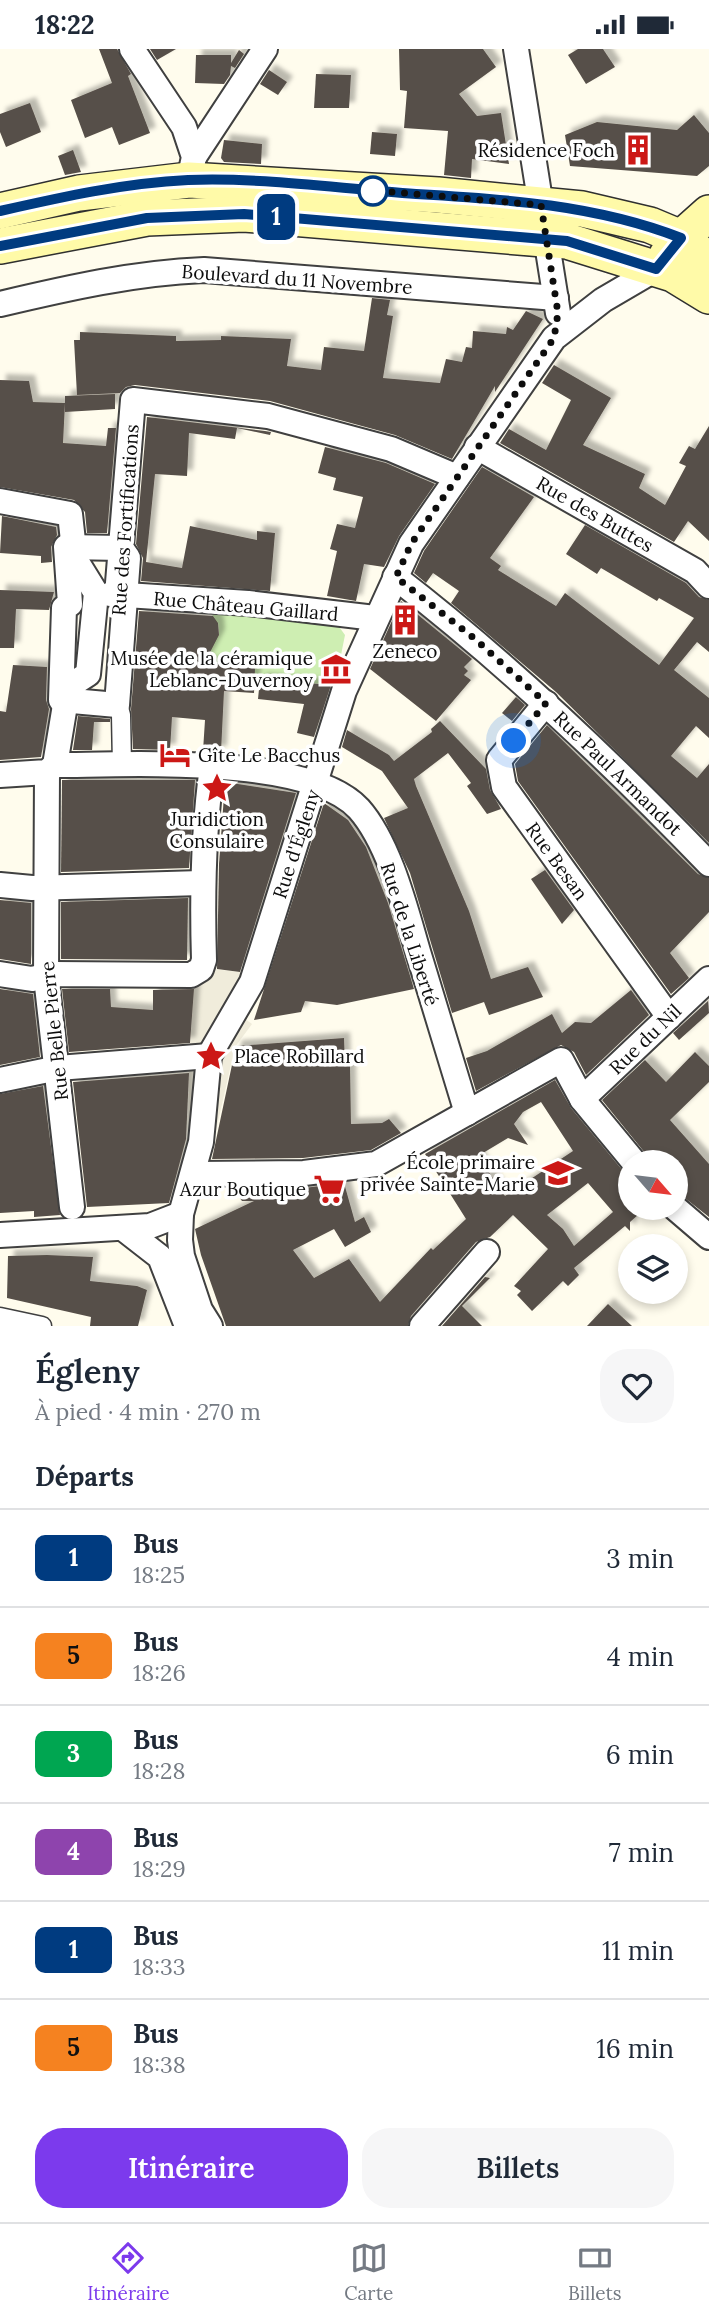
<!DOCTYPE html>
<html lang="fr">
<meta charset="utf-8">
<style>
body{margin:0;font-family:Lora,serif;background:#f6f6f7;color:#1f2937;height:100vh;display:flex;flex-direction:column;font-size:26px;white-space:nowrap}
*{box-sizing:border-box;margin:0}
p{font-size:23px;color:#747a83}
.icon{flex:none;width:38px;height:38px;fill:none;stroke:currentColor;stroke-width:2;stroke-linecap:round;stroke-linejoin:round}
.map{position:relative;height:1277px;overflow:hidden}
.details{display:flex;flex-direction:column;background:#fff;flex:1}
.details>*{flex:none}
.badge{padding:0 14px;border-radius:10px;font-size:24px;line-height:46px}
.needle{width:46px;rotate:118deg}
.controls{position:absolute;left:618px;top:1101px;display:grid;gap:14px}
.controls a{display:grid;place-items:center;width:70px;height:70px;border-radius:50%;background:#fff;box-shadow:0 4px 10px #0003;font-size:35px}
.you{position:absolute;width:35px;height:35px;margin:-18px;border:5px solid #fff;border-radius:50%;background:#1a73e8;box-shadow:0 0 0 10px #1a73e833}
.map>.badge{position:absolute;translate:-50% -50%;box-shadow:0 0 0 4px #fff}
h2{padding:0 35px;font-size:26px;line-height:63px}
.round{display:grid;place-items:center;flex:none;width:74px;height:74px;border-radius:28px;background:#f6f6f7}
.overview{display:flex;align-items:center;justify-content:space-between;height:119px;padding:0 35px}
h1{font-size:33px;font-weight:600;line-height:52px}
.button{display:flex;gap:14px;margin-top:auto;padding:14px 35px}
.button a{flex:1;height:80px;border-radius:28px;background:#7c3aed;color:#fff;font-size:28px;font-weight:600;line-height:80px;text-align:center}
.button a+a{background:#f6f6f7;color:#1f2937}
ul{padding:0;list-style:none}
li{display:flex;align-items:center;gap:21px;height:98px;padding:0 35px;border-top:2px solid #e0e1e3}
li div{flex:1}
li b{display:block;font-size:26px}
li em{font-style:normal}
li .badge{min-width:77px;font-weight:700;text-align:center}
.status{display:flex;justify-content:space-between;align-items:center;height:49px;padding:0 35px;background:#fff;direction:ltr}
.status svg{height:19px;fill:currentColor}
.menu{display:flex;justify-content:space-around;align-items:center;height:98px;border-top:2px solid #e0e1e3;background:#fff;font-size:19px;color:#747a83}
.menu a{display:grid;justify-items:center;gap:4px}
.menu .current{color:#7c3aed}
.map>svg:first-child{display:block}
.green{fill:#ceeeb2}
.plaza{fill:#f0ecdb}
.building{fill:#574f48;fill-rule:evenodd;filter:url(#shadow)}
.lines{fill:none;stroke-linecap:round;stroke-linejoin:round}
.pedestrian-casing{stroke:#404040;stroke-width:21}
.minor-casing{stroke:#404040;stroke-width:28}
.secondary-casing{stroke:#2f2f2f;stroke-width:38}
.pedestrian{stroke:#fff;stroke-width:18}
.minor{stroke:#fff;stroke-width:24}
.secondary{stroke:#fffaa8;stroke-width:35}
.line-casing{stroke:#fff;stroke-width:16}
.line{stroke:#003b80;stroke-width:10}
.walk{stroke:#0d0d0d;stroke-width:7;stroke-dasharray:0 12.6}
.stop-dot{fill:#fff;stroke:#003b80;stroke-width:3.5}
.labels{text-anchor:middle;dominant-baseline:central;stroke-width:7;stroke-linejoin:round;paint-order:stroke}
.poi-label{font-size:19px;fill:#0d0d0d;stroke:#fff;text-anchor:end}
.street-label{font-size:19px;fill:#0d0d0d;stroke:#fff}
</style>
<div class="status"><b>18:22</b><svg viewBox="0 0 49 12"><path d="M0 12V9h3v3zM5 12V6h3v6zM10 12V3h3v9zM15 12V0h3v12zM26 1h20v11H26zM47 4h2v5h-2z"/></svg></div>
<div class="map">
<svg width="709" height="1277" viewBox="0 0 709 1277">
<defs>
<filter id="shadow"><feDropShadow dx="6" dy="-6" stdDeviation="2" flood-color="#0004"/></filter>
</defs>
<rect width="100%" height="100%" fill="#fffced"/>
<path class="green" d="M213,563L337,575L345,586L335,636L255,630L253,616L209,613L210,592L219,586L218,574L212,572Z"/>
<path class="plaza" d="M213,920L249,924L230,959L252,975L235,998L210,1108L188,1097L189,1014L194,933Z"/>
<g class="building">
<path d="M99,0H117L131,25L128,27L150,84L119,96L112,78L85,89L71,51L112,34Z"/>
<path d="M150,0H176L157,11Z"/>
<path d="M399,0H483L496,18L459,45L477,67L501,64L509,115L472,110L471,129L444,126L448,82L404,79L407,42L400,41Z"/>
<path d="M578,0H603L615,18L586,35L568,6Z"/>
<path d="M239,1L244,5L235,19L231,17L230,26L224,35L195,34L196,6H231V14Z"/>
<path d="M269,21L287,33L278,46L260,35Z"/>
<path d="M316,25L351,26L349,59H314Z"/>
<path d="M30,54L41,83L6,98L0,83V65Z"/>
<path d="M694,66L709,84V117L697,127L570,117L565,86L597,73L677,81Z"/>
<path d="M372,83L397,85L395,107L370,105Z"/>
<path d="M224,91L262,95L261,115L224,113L221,109Z"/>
<path d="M73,101L81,123L65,126L58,107Z"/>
<path d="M372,249L390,251L387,266L393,267L383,329L440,334L446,310L462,313L466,298L472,299L473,282L506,285L507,278L513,281L526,262L543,270L495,343V337L452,410L395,386L270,352L135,336L126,338L120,344L77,346L74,291H80V283L176,287V292L221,291V287L291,290L287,317L321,321L324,298L364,302Z"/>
<path d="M554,316L611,349L583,396L645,425L639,439L665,456L686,417L679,414L689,397L695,400L709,377V492L688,472L674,493L500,394L509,380L546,401L571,351L542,334Z"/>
<path d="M0,331L29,332L33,353L65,354L63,394L106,397L108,379H116L107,484H87L85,463L74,451L0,438Z"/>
<path d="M115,345V360L65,363V347Z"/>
<path d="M147,368L265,382L271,383L270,386L237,379L235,390L189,384L187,427L155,425L146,513L182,519L190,477L257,491V482L275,484L270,542L141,532L143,509L136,495Z"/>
<path d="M325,398L386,414L435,435L399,487L384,518L364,515L356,552L327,547L337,502L330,500L337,475L355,479L363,448L333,441L336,429L318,424Z"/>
<path d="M482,418L534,448L490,509L501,517L498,521L556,557L565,544L659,616L694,569L659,549L657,552L601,519L597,525L566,505L585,476L686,534L699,548L709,551V603L697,593L674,621L709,649V689L696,677L671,707L697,729L709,715V794L556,643L451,554L459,542L433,524L426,534L414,524L424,502Z"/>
<path d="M2,467L56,478L57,486L51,498L52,513L41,514V507L0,504Z"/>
<path d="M0,541L54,543L49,561L16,560L14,599H0Z"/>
<path d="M401,552L472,610L464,618L468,622L464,626L471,631L436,672L370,620Z"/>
<path d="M139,562L213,567L218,574L219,586L205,613L253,616L255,620L254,644L224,642L221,703L203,702L205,671L172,668L170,701L133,700L131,660Z"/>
<path d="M13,616L47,618L46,651L49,660L41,708L0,711V662L6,663Z"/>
<path d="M260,630L331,636L314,688L297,684L304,655L258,650Z"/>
<path d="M516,648L525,656L512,672L502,664Z"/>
<path d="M78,667L110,670V673H94L92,701H73Z"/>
<path d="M440,672L486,720L490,741L501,760L487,765L467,737L471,734L448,704L414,730L416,737L469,862L491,930L528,918L543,948L489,966L484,953L452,964L410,824L384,769L408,759L382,722L342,698L347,681L389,706L394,712L432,683L431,680Z"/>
<path d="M547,676L698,825L709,829V863L670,904L689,929L671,945L518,732L515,715Z"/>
<path d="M62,731H195L189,819L61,823Z"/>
<path d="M225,733L296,744L240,923L217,920L219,815Z"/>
<path d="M324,754L348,771L366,798L388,854L414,940L337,956L305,952L301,963L254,971Z"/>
<path d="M545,821L574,861L562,875L531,830Z"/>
<path d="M188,849L187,911L61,910V853Z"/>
<path d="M0,851L31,854V915L0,910Z"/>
<path d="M0,940L33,945L40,1008L0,1016Z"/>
<path d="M62,940H110L111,958L153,961V941L194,940L190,994L69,1003Z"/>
<path d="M631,941L649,966L586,1026L574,1003L561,996L476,1042L466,1009L487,1002L552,965L562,984L575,973L591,974Z"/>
<path d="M708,952L709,964L679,991L673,984Z"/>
<path d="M344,989L345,1016H350L351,1075L382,1074L389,1070L401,1084L371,1101L303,1109L212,1110L236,997Z"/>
<path d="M695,1003L709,1017V1033L670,1071L709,1115V1168L676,1142V1113H649L645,1104L602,1051L645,1011L666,1033Z"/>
<path d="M189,1024L186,1090L169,1154L87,1158L73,1033Z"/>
<path d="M555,1031L571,1059L623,1122L630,1127V1158H647L630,1173V1182L625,1177L574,1219L579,1226L568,1237L563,1232L532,1262L517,1246L521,1242L514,1237L548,1200L513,1166L490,1188L476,1193L411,1267L408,1277H226L201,1206L195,1180L254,1152H242L233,1140L304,1139L344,1134L355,1173L364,1168L371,1183L345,1198L334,1180L293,1201L314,1229L349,1210L380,1253L431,1199L433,1201L466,1170L425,1105ZM541,1053L573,1102L505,1147L478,1107L508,1089L528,1096L514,1075L523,1063ZM588,1134L613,1163L574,1197L563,1180L547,1166Z"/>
<path d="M43,1037L60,1166L34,1168V1162L0,1164V1045Z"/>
<path d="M47,1206L93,1208L90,1232L137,1237L147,1241L138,1277H90L91,1268L7,1249L8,1207Z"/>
<path d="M485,1228L490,1229L462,1257L482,1277H442Z"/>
<path d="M608,1255L632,1277H587Z"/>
</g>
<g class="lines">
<g class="pedestrian-casing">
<g id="pedestrian">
<path d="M115,644L121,666L122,716"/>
<path d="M0,1268L42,1277"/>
</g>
</g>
<g class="minor-casing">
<g id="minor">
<path d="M132,0L184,78L194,108L189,131"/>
<path d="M516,0L558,264"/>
<path d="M194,108L265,0"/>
<path d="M0,255C68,239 133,224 204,221L556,249"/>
<path d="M477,398L695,522L709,537"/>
<path d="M0,452L70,465L75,510L96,544L88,625L68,638L55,716"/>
<path d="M66,498L121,499L128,509L117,656L61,651L64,559L70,555Z"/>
<path d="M395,528C508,615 610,712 709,815"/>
<path d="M111,545L248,554L375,569"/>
<path d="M117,546L133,351L268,367L391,400L457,428"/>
<path d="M546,654L499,711L504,738L669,968"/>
<path d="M47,723L46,928L72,1158"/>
<path d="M0,726L47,723L55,716C126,716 309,705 359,760C390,795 406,862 419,906C435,959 451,1011 467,1064"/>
<path d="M0,836L32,839L201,834"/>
<path d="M0,925L32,930L54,925L191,926L201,920L204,911C202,846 203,783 212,718"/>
<path d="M0,1031L58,1019L209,1007"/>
<path d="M582,1050L709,930"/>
<path d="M194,1125L304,1124L376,1115L561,1011L582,1050L634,1113"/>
<path d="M674,1158L709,1188"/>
<path d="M124,1180L160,1208L187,1277"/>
<path d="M0,1186L150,1177L181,1165"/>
<path d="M210,1277L200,1261L182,1207L180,1191L181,1165L201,1093L209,1007L252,933L344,642L411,495L554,289L603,251L656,220"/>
<path d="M422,1277L487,1203"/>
</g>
</g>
<g class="secondary-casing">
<g id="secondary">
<path d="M0,162L79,144L189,131L438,146L582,160L650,176L681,189L709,212"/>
<path d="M0,197L147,169L244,165L567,192L673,225L709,247"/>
<path d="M667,206L681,189L709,164"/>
</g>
</g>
<use href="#pedestrian" class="pedestrian"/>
<use href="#minor" class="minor"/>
<use href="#secondary" class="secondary"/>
</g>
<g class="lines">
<g class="line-casing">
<path id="line" d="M0,162C62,148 124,134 188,131C263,128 340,140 416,145C505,150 597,156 681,189L656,220L567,192L244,165L147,169L0,197"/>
</g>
<use href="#line" class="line"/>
<path class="walk" d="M373,142L370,141L541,156L558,264L554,289L411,495L396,528L475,590L546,654L514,692"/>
</g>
<defs>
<g id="building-bare" transform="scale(2.415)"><path d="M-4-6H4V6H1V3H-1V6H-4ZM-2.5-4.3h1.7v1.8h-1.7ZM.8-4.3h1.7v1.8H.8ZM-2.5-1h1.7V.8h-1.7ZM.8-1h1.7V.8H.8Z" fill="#cc1816" stroke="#fff" stroke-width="2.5" paint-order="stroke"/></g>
<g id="museum-bare" transform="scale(2.415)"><path d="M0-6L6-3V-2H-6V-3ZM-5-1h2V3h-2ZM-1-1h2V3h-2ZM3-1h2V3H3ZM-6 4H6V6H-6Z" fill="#cc1816" stroke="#fff" stroke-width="2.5" paint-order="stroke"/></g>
<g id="hotel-bare" transform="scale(2.415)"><path d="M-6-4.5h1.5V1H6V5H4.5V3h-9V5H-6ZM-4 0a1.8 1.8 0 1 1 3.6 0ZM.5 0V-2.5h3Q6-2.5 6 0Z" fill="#cc1816" stroke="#fff" stroke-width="2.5" paint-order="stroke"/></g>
<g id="sight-bare" transform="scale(2.415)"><path d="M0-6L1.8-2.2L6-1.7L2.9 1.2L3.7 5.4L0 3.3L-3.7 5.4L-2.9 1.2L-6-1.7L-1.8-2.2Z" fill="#cc1816" stroke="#fff" stroke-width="2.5" paint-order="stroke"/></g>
<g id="school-bare" transform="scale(2.415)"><path d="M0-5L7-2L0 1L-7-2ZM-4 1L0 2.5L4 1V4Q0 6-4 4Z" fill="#cc1816" stroke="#fff" stroke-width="2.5" paint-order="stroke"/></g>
<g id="supermarket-bare" transform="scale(2.415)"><path d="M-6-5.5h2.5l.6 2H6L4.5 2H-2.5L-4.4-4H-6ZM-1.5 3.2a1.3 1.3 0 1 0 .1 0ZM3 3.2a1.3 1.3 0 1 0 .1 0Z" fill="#cc1816" stroke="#fff" stroke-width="2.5" paint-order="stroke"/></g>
</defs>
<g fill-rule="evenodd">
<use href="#building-bare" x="638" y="101"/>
<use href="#building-bare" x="405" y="571"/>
<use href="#museum-bare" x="336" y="620"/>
<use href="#hotel-bare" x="175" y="706"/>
<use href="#sight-bare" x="217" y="739"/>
<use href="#sight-bare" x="211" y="1007"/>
<use href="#school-bare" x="558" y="1124"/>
<use href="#supermarket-bare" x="329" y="1140"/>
</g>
<circle class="stop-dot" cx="373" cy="142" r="14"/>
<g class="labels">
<g class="poi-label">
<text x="615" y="101">Résidence Foch</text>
<text x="405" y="602" text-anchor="middle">Zeneco</text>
<text x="313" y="609">Musée de la céramique<tspan x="313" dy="22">Leblanc-Duvernoy</tspan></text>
<text x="198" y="706" text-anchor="start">Gîte Le Bacchus</text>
<text x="217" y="770" text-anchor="middle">Juridiction<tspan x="217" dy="22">Consulaire</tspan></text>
<text x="234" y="1007" text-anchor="start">Place Robillard</text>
<text x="535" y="1113">École primaire<tspan x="535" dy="22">privée Sainte-Marie</tspan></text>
<text x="306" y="1140">Azur Boutique</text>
</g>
<g class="street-label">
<text transform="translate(297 230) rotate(4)">Boulevard du 11 Novembre</text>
<text transform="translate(595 465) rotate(30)">Rue des Buttes</text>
<text transform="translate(125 471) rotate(-86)">Rue des Fortifications</text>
<text transform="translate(246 557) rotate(5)">Rue Château Gaillard</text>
<text transform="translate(618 724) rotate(44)">Rue Paul Armandot</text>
<text transform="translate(296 795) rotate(-72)">Rue d'Égleny</text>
<text transform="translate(557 812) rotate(54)">Rue Besan</text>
<text transform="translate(410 885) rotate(72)">Rue de la Liberté</text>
<text transform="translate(54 982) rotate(-96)">Rue Belle Pierre</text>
<text transform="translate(645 990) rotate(-44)">Rue du Nil</text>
</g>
</g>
</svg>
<div class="controls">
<a><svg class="needle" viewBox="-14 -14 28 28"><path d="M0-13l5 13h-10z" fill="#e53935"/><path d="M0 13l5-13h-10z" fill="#747a83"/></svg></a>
<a><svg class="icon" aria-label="layers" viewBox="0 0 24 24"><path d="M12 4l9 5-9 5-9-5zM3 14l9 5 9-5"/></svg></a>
</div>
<div class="you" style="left:514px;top:692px"></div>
<b class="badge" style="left:276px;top:168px;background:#003b80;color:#fff">1</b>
</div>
<section class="details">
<div class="overview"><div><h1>Égleny</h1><p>À pied · 4 min · 270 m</p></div><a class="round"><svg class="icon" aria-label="heart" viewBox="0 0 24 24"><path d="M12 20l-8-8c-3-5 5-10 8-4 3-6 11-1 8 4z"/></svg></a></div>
<h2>Départs</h2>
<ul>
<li><span class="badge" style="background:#003b80;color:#fff">1</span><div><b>Bus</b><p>18:25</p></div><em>3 min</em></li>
<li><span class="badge" style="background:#f58220;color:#111">5</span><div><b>Bus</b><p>18:26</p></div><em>4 min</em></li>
<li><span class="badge" style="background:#00a651;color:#fff">3</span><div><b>Bus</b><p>18:28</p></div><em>6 min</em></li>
<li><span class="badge" style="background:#8e44ad;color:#fff">4</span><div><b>Bus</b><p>18:29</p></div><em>7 min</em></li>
<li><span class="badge" style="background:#003b80;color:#fff">1</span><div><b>Bus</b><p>18:33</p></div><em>11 min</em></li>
<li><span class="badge" style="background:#f58220;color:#111">5</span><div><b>Bus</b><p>18:38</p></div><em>16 min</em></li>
</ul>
<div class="button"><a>Itinéraire</a><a>Billets</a></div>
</section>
<nav class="menu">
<a class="current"><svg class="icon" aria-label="directions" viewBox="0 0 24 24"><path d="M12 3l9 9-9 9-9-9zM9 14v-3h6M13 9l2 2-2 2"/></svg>Itinéraire</a>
<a><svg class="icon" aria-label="map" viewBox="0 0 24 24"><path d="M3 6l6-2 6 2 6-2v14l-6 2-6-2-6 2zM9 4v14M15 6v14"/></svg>Carte</a>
<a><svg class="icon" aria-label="tickets" viewBox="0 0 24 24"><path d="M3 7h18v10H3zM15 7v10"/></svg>Billets</a>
</nav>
